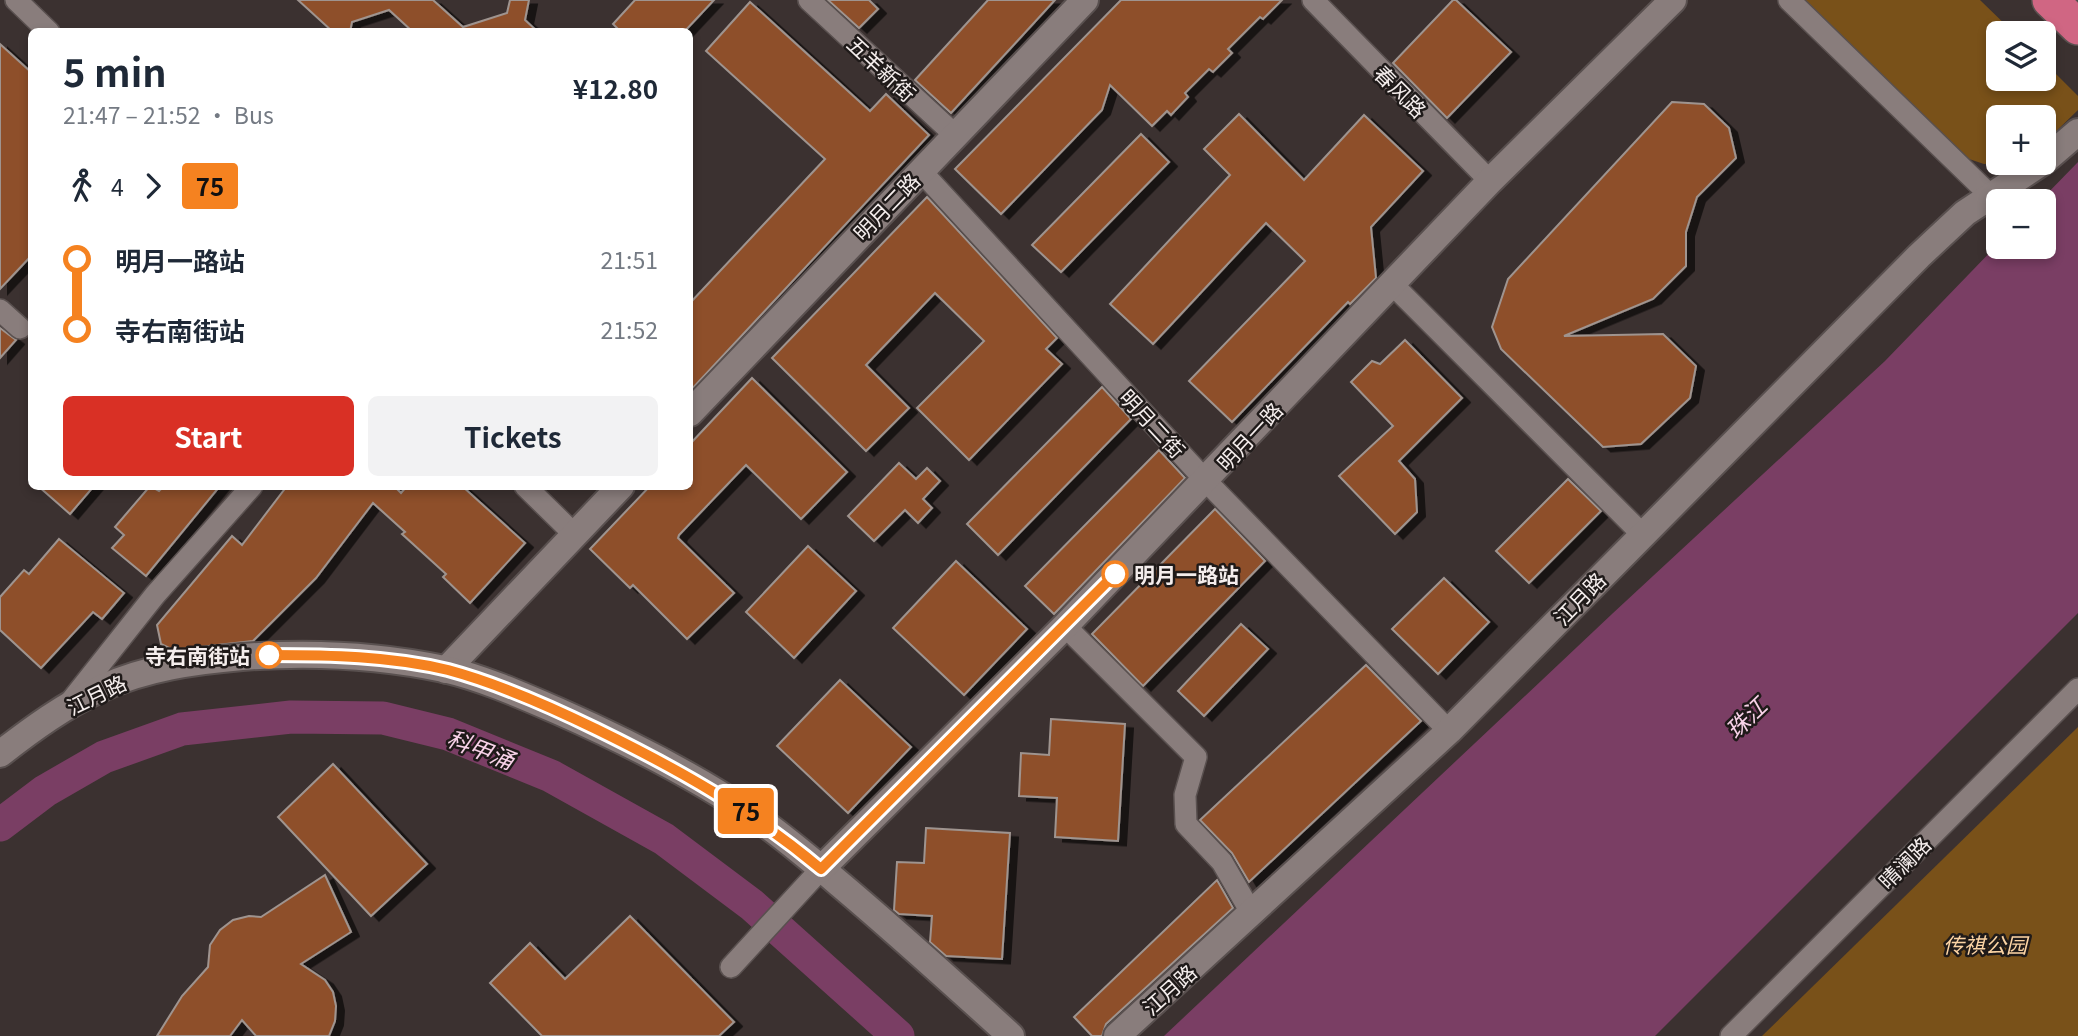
<!DOCTYPE html>
<meta charset="utf-8">
<style>
body{margin:0;font-family:Georgia,"Noto Sans SC",serif;background:#f2f2f3;color:#1f2937;height:100vh;display:flex;flex-direction:column;font-size:26px;white-space:nowrap}
*{box-sizing:border-box;margin:0}
p{font-size:23px;color:#747a83}
.icon{flex:none;width:38px;height:38px;fill:none;stroke:currentColor;stroke-width:2;stroke-linecap:round;stroke-linejoin:round}
.map{position:relative;flex:1;overflow:hidden}
.panel{position:absolute;left:28px;top:28px;width:665px;height:462px;display:flex;flex-direction:column;background:#fff;border-radius:10px;box-shadow:0 4px 10px #0003}
.panel>*{flex:none}
.badge{padding:0 14px;border-radius:5px;font-size:24px;line-height:46px}
.tools{position:absolute;left:1986px;top:21px;display:grid;gap:14px}
.tools a{display:grid;place-items:center;width:70px;height:70px;border-radius:10px;background:#fff;box-shadow:0 4px 10px #0003;font-size:35px}
.map>.badge{position:absolute;translate:-50% -50%;box-shadow:0 0 0 4px #fff}
.legs{display:flex;align-items:center;gap:10px;height:77px;padding:0 35px;font-size:23px}
.legs p{margin-inline-start:auto}
.head{display:flex;align-items:center;justify-content:space-between;height:119px;padding:0 35px}
h1{font-size:38px;font-weight:700;line-height:52px}
.primary-button{display:flex;gap:14px;margin-top:auto;padding:14px 35px}
.primary-button a{flex:1;height:80px;border-radius:10px;background:#d93025;color:#fff;font-size:28px;font-weight:700;line-height:80px;text-align:center}
.primary-button a+a{background:#f2f2f3;color:#1f2937}
ul{padding:0 35px;list-style:none}
li{display:flex;align-items:center;gap:24px;height:70px;font-size:26px}
li i{display:grid;place-items:center;width:10px;height:100%;margin:0 9px;background:currentColor}
li i::after{content:'';width:18px;height:18px;margin:-9px;border:5px solid;border-radius:50%;background:#fff}
li p{margin-inline-start:auto}
li:first-child i{background:linear-gradient(#0000 50%,currentColor 0)}
li:last-child i{background:linear-gradient(currentColor 50%,#0000 0)}
.map>svg:first-child{display:block}
.green{fill:#795119}
.water{fill:#7a3e64}
.lines{fill:none;stroke-linecap:round;stroke-linejoin:round}
.river{stroke:#7a3e64;stroke-width:33}
.building{fill:#8e502c;stroke:#9f948f;stroke-width:2;filter:url(#shadow)}
.minor-casing{stroke:#59504f;stroke-width:24}
.tertiary-casing{stroke:#59504f;stroke-width:30}
.trunk-casing{stroke:#59504f;stroke-width:38}
.minor{stroke:#897d7c;stroke-width:21}
.tertiary{stroke:#897d7c;stroke-width:26}
.trunk{stroke:#d06683;stroke-width:35}
.line-1-casing{stroke:#fff;stroke-width:16}
.line-1{stroke:#f58220;stroke-width:10}
.stop-1-dot{fill:#fff;stroke:#f58220;stroke-width:3.5}
.labels{text-anchor:middle;dominant-baseline:central;stroke-width:5;stroke-linejoin:round;paint-order:stroke}
.street-label{font-size:21px;fill:#f4edec;stroke:#1f1a19}
.stop-label{font-size:21px;font-weight:bold;fill:#f4edec;stroke:#1f1a19;text-anchor:start}
.park-label{font-size:21px;font-style:italic;fill:#fcd4a4;stroke:#1f1a19}
.water-label{font-size:23px;font-style:italic;fill:#f8d2e8;stroke:#1f1a19}
</style>
<div class="map">
<svg width="2078" height="1036" viewBox="0 0 2078 1036">
<defs>
<filter id="shadow"><feDropShadow dx="8" dy="4.5" stdDeviation="0" flood-color="#0009"/></filter>
</defs>
<rect width="100%" height="100%" fill="#3b3130"/>
<g class="green">
<path d="M1794,0H1980L2014,33H1998V79H2044V62L2078,96V110L2044,143V117H1998V163H2009L1984,164L1957,155Z"/>
<path d="M2078,727V1036H1762Z"/>
</g>
<path class="water" d="M2078,162V613L1655,1036H1164L1612,614L1885,361L1998,244V247H2044V201H2040Z"/>
<g class="lines">
<path class="river" d="M0,825L45,791L104,757L182,729L291,717L383,718L448,734L551,776L664,839L752,905L898,1036"/>
</g>
<g class="building">
<path d="M298,0H433L463,27L507,13L510,0H529L525,20L538,32H413L389,10L352,22L350,32H333Z"/>
<path d="M635,0H714L684,32H621L613,24Z"/>
<path d="M828,0H869L878,9L859,28Z"/>
<path d="M988,0H1055L951,113L915,80Z"/>
<path d="M1121,0H1282L1263,19L1260,17L1228,49L1232,53L1213,72L1209,69L1185,93L1188,97L1171,115L1167,111L1152,126L1110,85L1102,110L1001,214L955,169Z"/>
<path d="M1453,0H1456L1511,52L1447,118L1393,63Z"/>
<path d="M750,2L870,111L886,94L929,135L690,391V303L825,159L706,51Z"/>
<path d="M0,44L32,73V255L0,289Z"/>
<path d="M1672,102L1704,104L1729,128L1736,158L1697,197L1686,232V266L1653,299L1564,336L1663,334L1696,366L1690,398L1641,444L1603,447L1501,349L1492,327L1508,279Z"/>
<path d="M1239,114L1304,180L1364,115L1423,171L1371,227L1376,278L1350,304L1348,302L1232,422L1189,381L1305,261L1266,223L1153,344L1110,304L1230,175L1204,149Z"/>
<path d="M1141,134L1169,162L1061,272L1032,245Z"/>
<path d="M927,197L1057,338L1046,349L1062,364L969,460L917,408L984,341L935,293L866,365L909,408L866,451L772,358Z"/>
<path d="M0,328L16,340L0,358Z"/>
<path d="M1405,340L1462,398L1399,461L1415,479L1417,512L1395,534L1339,476L1393,426L1351,382L1372,361L1380,364Z"/>
<path d="M752,378L847,472L801,519L746,465L679,535L678,538L734,593L687,639L633,585L630,588L590,549L650,486H690V444Z"/>
<path d="M1102,387L1131,419L998,555L967,524Z"/>
<path d="M1159,450L1185,478L1054,614L1025,586Z"/>
<path d="M899,463L916,479L927,468L940,481L923,499L932,508L918,523L905,510L874,541L848,516Z"/>
<path d="M1568,479L1601,511L1529,583L1496,551Z"/>
<path d="M38,486H94L70,514Z"/>
<path d="M150,486L159,491L164,486H220L146,576L112,548L124,535L115,527Z"/>
<path d="M287,486H394L401,493L407,486H462L525,543L470,603L443,577L446,574L402,534L405,532L373,503L316,578L253,641L173,650L161,644L157,625L232,536L242,545Z"/>
<path d="M1215,509L1265,561L1143,686L1092,634Z"/>
<path d="M59,539L124,593L102,619L93,612L41,668L0,630V597L24,570L29,574Z"/>
<path d="M808,546L856,591L794,658L746,612Z"/>
<path d="M956,561L1027,629L964,695L893,628Z"/>
<path d="M1444,578L1489,622L1438,674L1392,629Z"/>
<path d="M1241,624L1268,649L1204,716L1178,691Z"/>
<path d="M1366,665L1421,721L1249,882L1232,853L1200,820Z"/>
<path d="M840,680L911,747L848,813L777,746Z"/>
<path d="M1051,719L1125,724L1118,841L1055,837L1057,798L1019,796L1021,753L1049,755Z"/>
<path d="M333,764L427,864L371,916L278,817Z"/>
<path d="M926,828L1010,833L1002,959L946,956L930,942L932,916L899,914L894,910L897,862L924,863Z"/>
<path d="M325,875L351,932L301,964L325,980L333,992L336,1006L335,1021L329,1036H256L242,1020L230,1036H157L182,996L208,967L210,945L220,930L233,920L249,916L261,917Z"/>
<path d="M1217,880L1233,908L1106,1024L1102,1036H1092L1074,1017Z"/>
<path d="M630,916L734,1022L719,1036H542L490,983L530,943L565,979Z"/>
</g>
<g class="lines">
<g class="minor-casing">
<g id="minor">
<path d="M16,0L49,32"/>
<path d="M809,0L955,135"/>
<path d="M1313,0L1490,181"/>
<path d="M1789,0L1991,196"/>
<path d="M920,170L1206,481L1449,731"/>
<path d="M1392,284L1642,534"/>
<path d="M0,310L20,328"/>
<path d="M525,486L575,535"/>
<path d="M1065,626L1196,757L1185,795L1186,824L1222,862L1252,914"/>
<path d="M71,701L155,595L252,486"/>
<path d="M731,967L821,869"/>
<path d="M1731,1036L2078,689"/>
</g>
</g>
<g class="tertiary-casing">
<g id="tertiary">
<path d="M2044,161L2078,132"/>
<path d="M690,413L1085,0"/>
<path d="M446,670L621,486"/>
<path d="M0,754C32,729 65,705 102,688C145,668 195,661 242,657C309,652 378,655 444,669C483,678 521,695 558,711C628,742 698,777 761,821C789,841 816,864 842,886C900,935 955,985 1011,1036"/>
<path d="M821,869L1065,626L1490,181L1673,0"/>
<path d="M1117,1036L1449,731L1919,256L1965,213L2041,163"/>
</g>
</g>
<g class="trunk-casing">
<path id="trunk" d="M2050,0L2078,27"/>
</g>
<use href="#minor" class="minor"/>
<use href="#tertiary" class="tertiary"/>
<use href="#trunk" class="trunk"/>
</g>
<g class="lines">
<g class="line-1-casing">
<path id="line-1" d="M269,655C329,655 390,656 448,670C500,684 549,706 596,729C678,769 751,810 821,869L1115,574"/>
</g>
<use href="#line-1" class="line-1"/>
</g>
<g class="stop-1-dot">
<circle cx="1115" cy="574" r="12"/>
<circle cx="269" cy="655" r="12"/>
</g>
<g class="labels">
<g class="street-label">
<text transform="translate(882 68) rotate(43)">五羊新街</text>
<text transform="translate(1401 91) rotate(45)">春风路</text>
<text transform="translate(886 206) rotate(-46)">明月二路</text>
<text transform="translate(1153 423) rotate(47)">明月二街</text>
<text transform="translate(1249 436) rotate(-47)">明月一路</text>
<text transform="translate(1579 598) rotate(-46)">江月路</text>
<text transform="translate(96 694) rotate(-26)">江月路</text>
<text transform="translate(1904 862) rotate(-45)">晴澜路</text>
<text transform="translate(1169 989) rotate(-42)">江月路</text>
</g>
<g class="stop-label">
<text x="1134" y="574">明月一路站</text>
<text x="250" y="655" text-anchor="end">寺右南街站</text>
</g>
<g class="park-label">
<text x="1985" y="944">传祺公园</text>
</g>
<g class="water-label">
<text transform="translate(1745 717) rotate(-44)">珠江</text>
<text transform="translate(481 748) rotate(21)">科甲涌</text>
</g>
</g>
</svg>
<div class="tools">
<a><svg class="icon" aria-label="layers" viewBox="0 0 24 24"><path d="M12 4l9 5-9 5-9-5zM3 14l9 5 9-5"/></svg></a>
<a>+</a>
<a>−</a>
</div>
<b class="badge" style="left:746px;top:811px;background:#f58220;color:#111">75</b>
<section class="panel">
<div class="head"><div><h1>5 min</h1><p>21:47 – 21:52 · Bus</p></div><b>¥12.80</b></div>
<div class="legs"><svg class="icon" aria-label="walk" viewBox="0 0 24 24"><circle cx="13" cy="4" r="2"/><path d="M13 8l-2 6 4 7M11 14l-3 7M7 12l3-4h3l4 4"/></svg>4<svg class="icon" aria-label="forward" viewBox="0 0 24 24"><path d="M9 5l7 7-7 7"/></svg><b class="badge" style="background:#f58220;color:#111">75</b></div>
<ul>
<li><i style="color:#f58220"></i><b>明月一路站</b><p>21:51</p></li>
<li><i style="color:#f58220"></i><b>寺右南街站</b><p>21:52</p></li>
</ul>
<div class="primary-button"><a>Start</a><a>Tickets</a></div>
</section>
</div>
